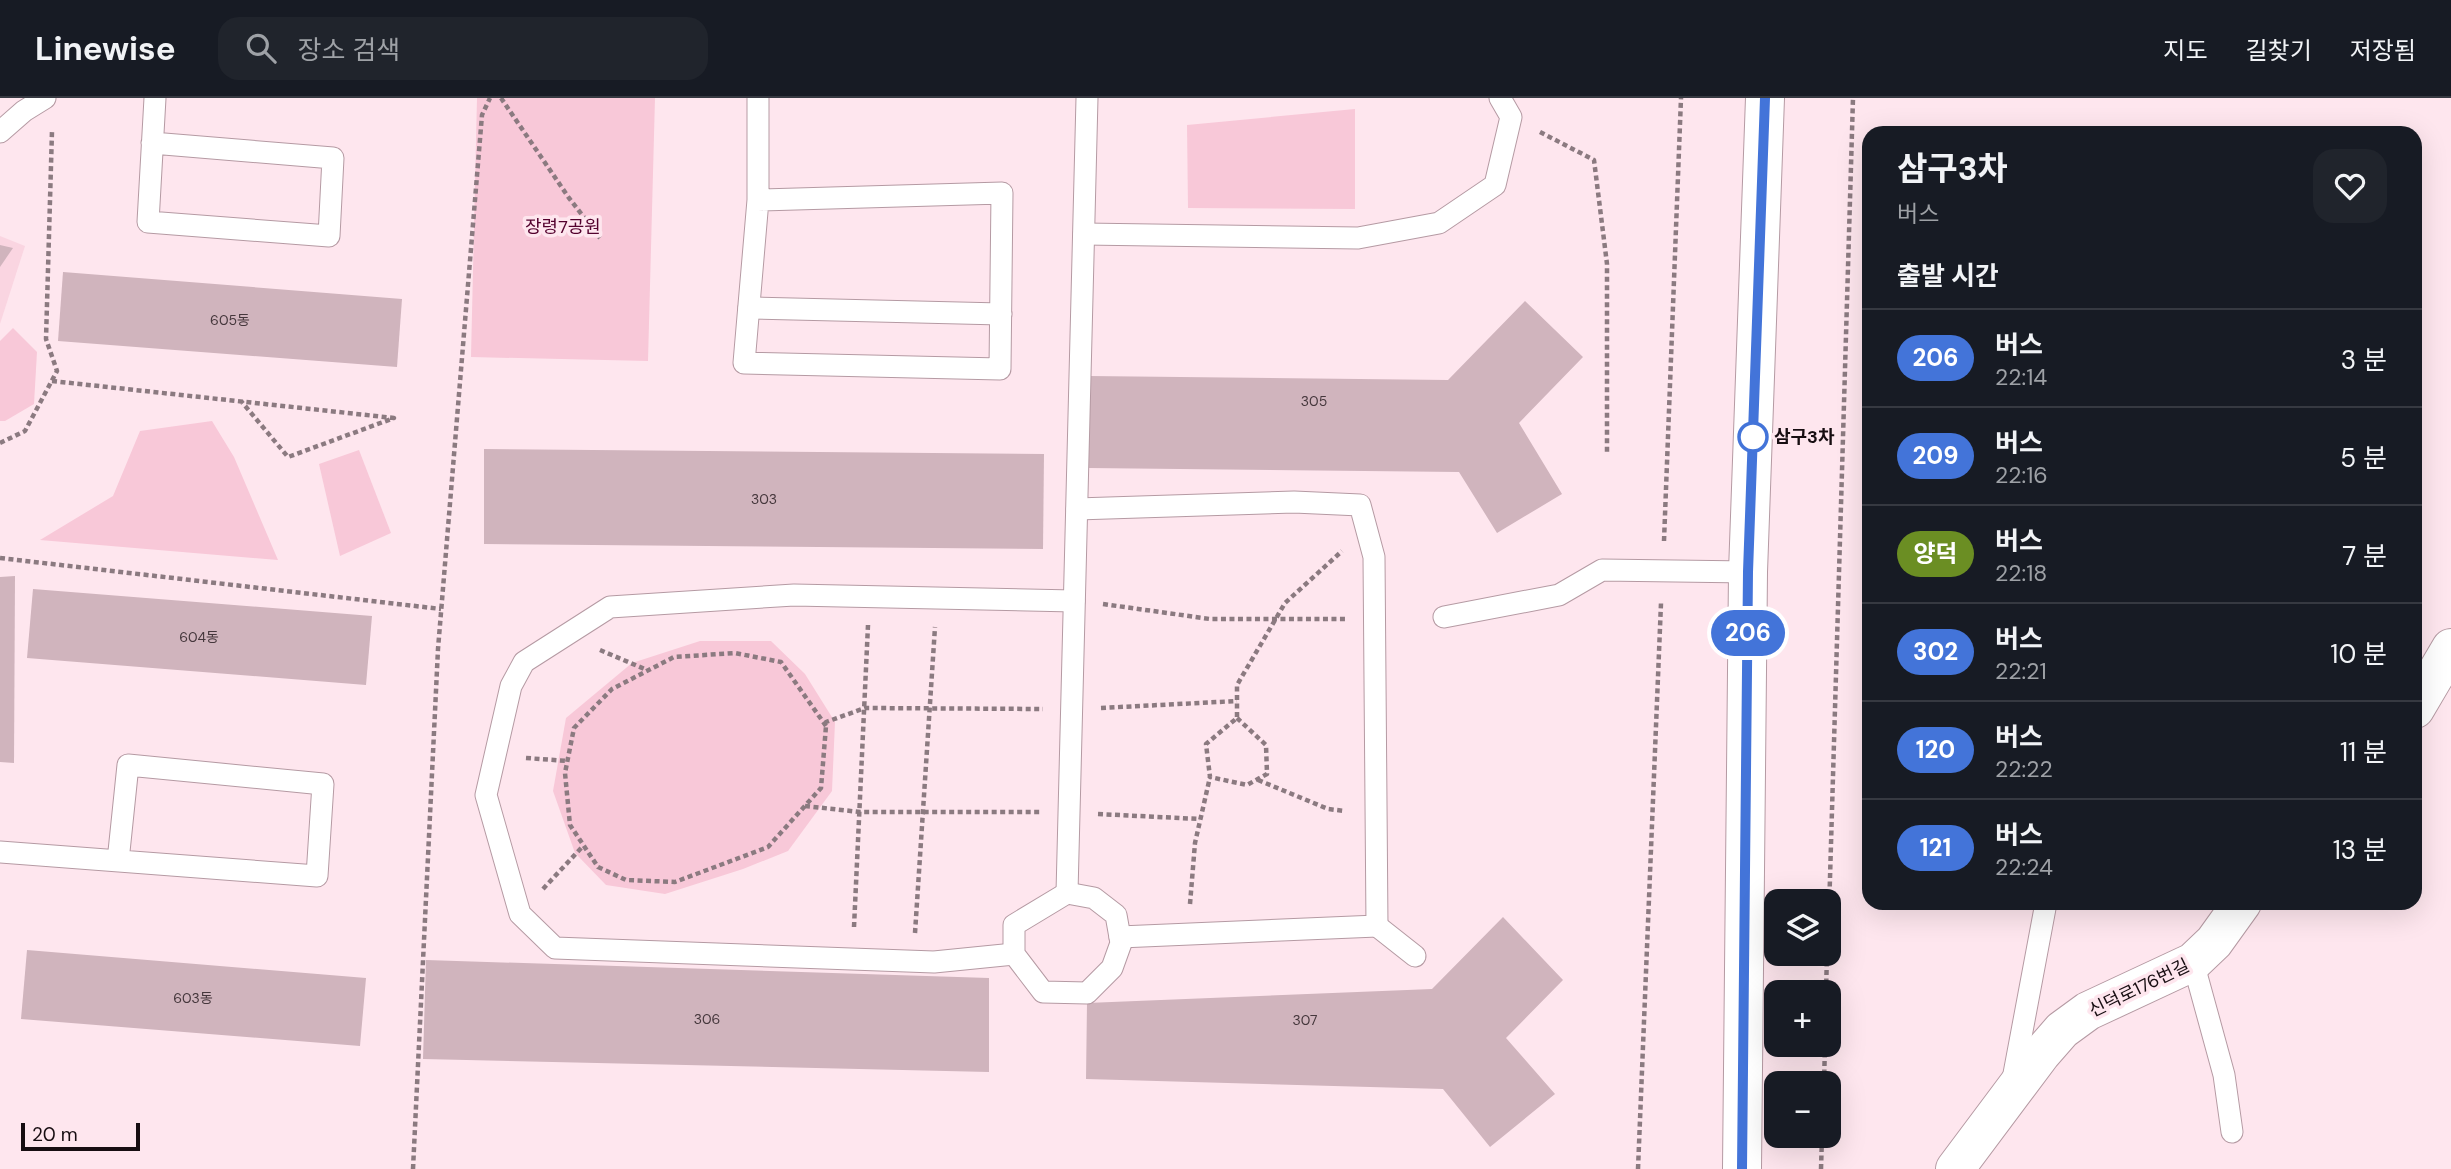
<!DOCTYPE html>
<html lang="ko">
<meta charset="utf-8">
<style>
body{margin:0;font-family:"DM Sans","Noto Sans KR",sans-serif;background:#20242c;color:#f1f3f6;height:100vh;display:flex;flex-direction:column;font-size:26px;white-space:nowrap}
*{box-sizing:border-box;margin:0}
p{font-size:23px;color:#9ea1a6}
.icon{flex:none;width:38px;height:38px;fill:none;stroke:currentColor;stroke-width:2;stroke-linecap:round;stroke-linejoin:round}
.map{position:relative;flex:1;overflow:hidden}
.sheet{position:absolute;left:1862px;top:28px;width:560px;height:784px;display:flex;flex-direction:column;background:#171b24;border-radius:21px;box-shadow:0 7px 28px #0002}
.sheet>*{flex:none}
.badge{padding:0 14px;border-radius:23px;font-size:24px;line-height:46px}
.tools{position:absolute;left:1764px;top:791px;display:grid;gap:14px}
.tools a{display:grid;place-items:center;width:77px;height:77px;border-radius:14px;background:#171b24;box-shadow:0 7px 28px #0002;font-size:35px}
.scale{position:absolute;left:21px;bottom:18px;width:119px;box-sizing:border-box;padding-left:7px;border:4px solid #170d11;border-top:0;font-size:19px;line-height:24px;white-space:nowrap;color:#170d11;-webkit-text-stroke:5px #fee6ee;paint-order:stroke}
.map>.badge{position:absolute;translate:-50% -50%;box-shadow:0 0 0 4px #fff}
h2{padding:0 35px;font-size:26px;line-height:63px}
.round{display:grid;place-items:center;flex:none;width:74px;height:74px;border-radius:21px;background:#20242c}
.summary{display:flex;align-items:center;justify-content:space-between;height:119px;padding:0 35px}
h1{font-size:33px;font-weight:700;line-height:52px}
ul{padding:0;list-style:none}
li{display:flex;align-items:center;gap:21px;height:98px;padding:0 35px;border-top:2px solid #363941}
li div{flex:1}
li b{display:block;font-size:26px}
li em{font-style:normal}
li .badge{min-width:77px;font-weight:700;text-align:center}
header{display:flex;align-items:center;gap:42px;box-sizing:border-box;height:98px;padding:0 35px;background:#171b24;border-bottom:2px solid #363941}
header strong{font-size:33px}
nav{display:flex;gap:38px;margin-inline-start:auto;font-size:24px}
.search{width:490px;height:63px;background:#20242c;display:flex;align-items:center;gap:18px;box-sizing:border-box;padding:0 24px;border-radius:21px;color:#9ea1a6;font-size:26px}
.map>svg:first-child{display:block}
.built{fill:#fad5e1}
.green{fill:#f8c8d8}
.building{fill:#d0b4bd}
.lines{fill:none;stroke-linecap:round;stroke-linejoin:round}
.lane-casing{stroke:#b59aa3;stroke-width:23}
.street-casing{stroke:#b59aa3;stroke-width:40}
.secondary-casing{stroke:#b59aa3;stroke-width:40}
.path{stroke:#8b7a80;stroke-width:4.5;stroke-dasharray:5 3.5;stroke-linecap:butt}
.lane{stroke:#fff;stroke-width:21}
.street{stroke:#fff;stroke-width:38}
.secondary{stroke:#fff;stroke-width:38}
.line-casing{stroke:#fff;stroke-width:16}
.line{stroke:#4374d9;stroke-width:10}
.stop-dot{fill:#fff;stroke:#4374d9;stroke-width:3.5}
.labels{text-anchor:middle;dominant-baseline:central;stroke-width:7;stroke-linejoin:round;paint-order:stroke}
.number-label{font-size:14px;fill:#45373c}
.park-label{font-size:18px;fill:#53012d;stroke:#fee6ee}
.stop-label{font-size:18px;font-weight:bold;fill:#170d11;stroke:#fee6ee;text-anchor:start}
.street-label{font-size:18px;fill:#170d11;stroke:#fee6ee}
</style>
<header>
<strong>Linewise</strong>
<div class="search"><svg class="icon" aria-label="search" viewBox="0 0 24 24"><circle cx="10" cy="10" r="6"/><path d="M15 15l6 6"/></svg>장소 검색</div>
<nav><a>지도</a><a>길찾기</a><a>저장됨</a></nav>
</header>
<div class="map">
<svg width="2451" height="1071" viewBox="0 0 2451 1071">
<rect width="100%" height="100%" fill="#fee6ee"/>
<path class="built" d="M0,138L25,148L0,226Z"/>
<g class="green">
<path d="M477,0H655L648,263L471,259Z"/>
<path d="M1355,11V111L1188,110L1187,27Z"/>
<path d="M13,230L37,254L34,306L5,323H0V243Z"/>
<path d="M212,323L234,359L278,462L40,442L113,398L140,333Z"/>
<path d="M359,352L391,435L340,458L319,366Z"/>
<path d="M700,543H771L805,576L835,624L832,693L788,753L743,771L665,796L606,787L575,755L553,693L566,620L632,565Z"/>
</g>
<g class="building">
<path d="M0,147L13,150L0,169Z"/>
<path d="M63,174L402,201L397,269L58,243Z"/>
<path d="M1525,203L1583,259L1519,325L1562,396L1497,435L1459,374L1088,370L1089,278L1448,282Z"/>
<path d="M484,351L1044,356L1043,451L484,446Z"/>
<path d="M15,478L14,665L0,664V479Z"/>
<path d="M33,491L372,518L366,587L27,560Z"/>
<path d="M1503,819L1563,882L1506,940L1555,996L1490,1049L1443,991L1086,981L1087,905L1432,891Z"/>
<path d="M27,852L366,880L360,948L21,921Z"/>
<path d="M426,862L989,880V974L423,961Z"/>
</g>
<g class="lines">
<g class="lane-casing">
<g id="lane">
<path d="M0,34L24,13L45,0"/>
<path d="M152,45L333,60L329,138L148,124L155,0"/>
<path d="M758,102L1002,95L1000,271L744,265L758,102V0"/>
<path d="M1084,136L1358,140L1439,125L1495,87L1511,19L1500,0"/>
<path d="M749,210L1001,216"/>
<path d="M1077,411L1294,404L1360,407L1374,459L1377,828L1120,839"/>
<path d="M1444,519L1559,497L1602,472L1748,474"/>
<path d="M0,754L317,778L323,686L128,667L118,763"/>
<path d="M1067,795L1087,0"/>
<path d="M1067,795L1094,800L1116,817L1121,845L1112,870L1087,895L1043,894L1014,856V827Z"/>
<path d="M1377,828L1415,858"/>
<path d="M1014,856L934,864L555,850L520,816L486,697L511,588L524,564L610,509L794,497L1074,503"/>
<path d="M2193,864L2224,977L2232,1034"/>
<path d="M2013,981L2046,805"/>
</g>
</g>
<g class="street-casing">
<g id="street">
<path d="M2415,611L2451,550"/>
<path d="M1955,1071L2041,956L2062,932L2088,913L2193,864L2214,844L2242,805"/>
</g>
</g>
<g class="secondary-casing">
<path id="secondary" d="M1742,1071L1748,474L1765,0"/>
</g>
<g class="path">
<path d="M501,0L569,100L600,140"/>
<path d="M1540,34L1594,62L1607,166V355"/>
<path d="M52,283L394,320L288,359L241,303"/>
<path d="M0,345L25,333L57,273L46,241L52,33"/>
<path d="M1664,443L1681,0"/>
<path d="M0,460L441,511"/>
<path d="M1103,506L1210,521H1345"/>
<path d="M600,552L647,572"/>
<path d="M1101,610L1237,603"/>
<path d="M1237,620L1266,647L1267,676L1247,687L1210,679L1206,646L1237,620V587L1285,505L1342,453"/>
<path d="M826,628L781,564L735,555L674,559L612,591L574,630L565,675L570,727L598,769L626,782L675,784L768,749L821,690L826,628V624L865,610L1043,611"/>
<path d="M526,660L567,663"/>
<path d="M1258,682L1328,711L1345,713"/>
<path d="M805,708L860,714H1041"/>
<path d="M1098,716L1200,721"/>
<path d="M543,791L583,748"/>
<path d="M1190,806L1195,745L1210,679"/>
<path d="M1829,814L1853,0"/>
<path d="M854,829L868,527"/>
<path d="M915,835L935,529"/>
<path d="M1826,894L1827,856"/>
<path d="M1824,985L1825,947"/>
<path d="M413,1071L438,551L482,17L490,0"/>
<path d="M1638,1071L1661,505"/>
<path d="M1821,1071L1822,1038"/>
</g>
<use href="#lane" class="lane"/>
<use href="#street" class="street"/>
<use href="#secondary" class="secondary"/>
</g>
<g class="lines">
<g class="line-casing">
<path id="line" d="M1742,1071L1748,474L1765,0"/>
</g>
<use href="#line" class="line"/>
</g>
<circle class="stop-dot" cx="1753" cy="339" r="14"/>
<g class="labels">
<g class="number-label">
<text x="230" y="222">605동</text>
<text x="1314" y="303">305</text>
<text x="764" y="401">303</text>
<text x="199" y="539">604동</text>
<text x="193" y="900">603동</text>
<text x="707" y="921">306</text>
<text x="1305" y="922">307</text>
</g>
<g class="park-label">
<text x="563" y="129">장령7공원</text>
</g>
<g class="stop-label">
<text x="1774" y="339">삼구3차</text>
</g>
<g class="street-label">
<text transform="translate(2139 890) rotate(-26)">신덕로176번길</text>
</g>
</g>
</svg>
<div class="tools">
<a><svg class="icon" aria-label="layers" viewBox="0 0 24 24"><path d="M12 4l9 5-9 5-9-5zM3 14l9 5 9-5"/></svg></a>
<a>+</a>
<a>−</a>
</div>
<div class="scale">20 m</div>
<b class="badge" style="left:1748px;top:535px;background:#4374d9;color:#fff">206</b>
<section class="sheet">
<div class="summary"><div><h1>삼구3차</h1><p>버스</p></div><a class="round"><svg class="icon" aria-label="heart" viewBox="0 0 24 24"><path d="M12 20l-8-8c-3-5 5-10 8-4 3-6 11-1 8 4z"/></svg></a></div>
<h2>출발 시간</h2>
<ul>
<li><span class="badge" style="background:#4374d9;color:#fff">206</span><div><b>버스</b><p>22:14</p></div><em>3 분</em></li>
<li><span class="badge" style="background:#4374d9;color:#fff">209</span><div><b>버스</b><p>22:16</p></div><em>5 분</em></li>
<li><span class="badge" style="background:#6b8e23;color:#fff">양덕</span><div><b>버스</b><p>22:18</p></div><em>7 분</em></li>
<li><span class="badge" style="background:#4374d9;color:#fff">302</span><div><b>버스</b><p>22:21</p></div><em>10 분</em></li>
<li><span class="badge" style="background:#4374d9;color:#fff">120</span><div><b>버스</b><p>22:22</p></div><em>11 분</em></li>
<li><span class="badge" style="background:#4374d9;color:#fff">121</span><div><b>버스</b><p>22:24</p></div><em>13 분</em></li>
</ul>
</section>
</div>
